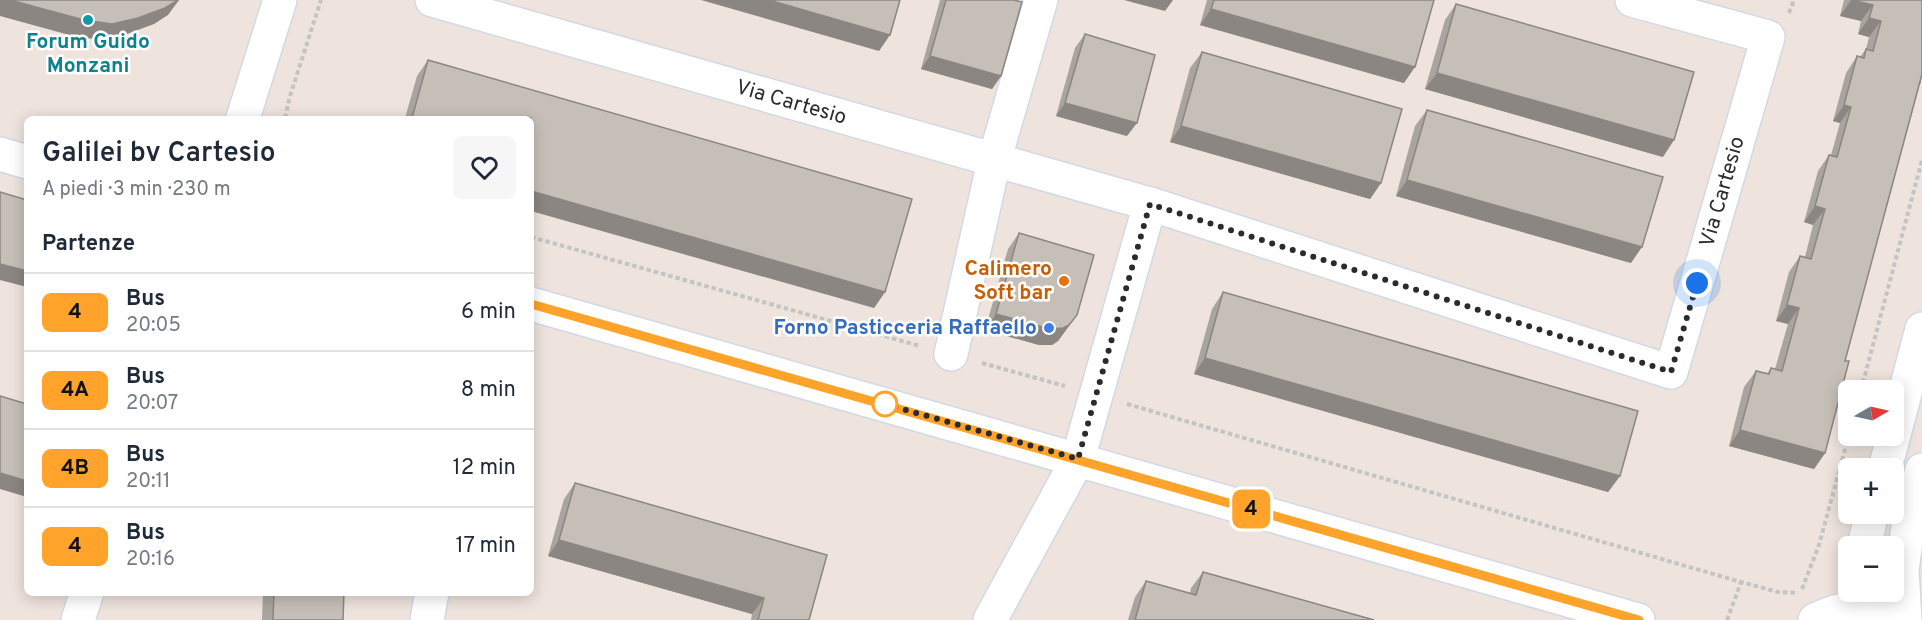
<!DOCTYPE html>
<html lang="it">
<meta charset="utf-8">
<style>
body{margin:0;font-family:Overpass,sans-serif;background:#f6f6f7;color:#1f2937;height:100vh;display:flex;flex-direction:column;font-size:22px;white-space:nowrap}
*{box-sizing:border-box;margin:0}
p{font-size:20px;color:#747a83}
.icon{flex:none;width:33px;height:33px;fill:none;stroke:currentColor;stroke-width:2;stroke-linecap:round;stroke-linejoin:round}
.map{position:relative;flex:1;overflow:hidden}
.sheet{position:absolute;left:24px;top:116px;width:510px;height:480px;display:flex;flex-direction:column;background:#fff;border-radius:9px;box-shadow:0 3px 15px #0003}
.sheet>*{flex:none}
.badge{padding:0 12px;border-radius:9px;font-size:21px;line-height:39px}
.needle{width:39px;rotate:81deg}
.tools{position:absolute;left:1838px;top:380px;display:grid;gap:12px}
.tools a{display:grid;place-items:center;width:66px;height:66px;border-radius:9px;background:#fff;box-shadow:0 3px 15px #0003;font-size:30px}
.you{position:absolute;width:30px;height:30px;margin:-15px;border:4px solid #fff;border-radius:50%;background:#1a73e8;box-shadow:0 0 0 9px #1a73e833}
.map>.badge{position:absolute;translate:-50% -50%;box-shadow:0 0 0 3px #fff}
h2{padding:0 18px;font-size:22px;line-height:54px}
.round{display:grid;place-items:center;flex:none;width:63px;height:63px;border-radius:9px;background:#f6f6f7}
.headline{display:flex;align-items:center;justify-content:space-between;height:102px;padding:0 18px}
h1{font-size:28px;font-weight:600;line-height:45px}
ul{padding:0;list-style:none}
li{display:flex;align-items:center;gap:18px;height:78px;padding:0 18px;border-top:2px solid #e0e1e3}
li div{flex:1}
li b{display:block;font-size:22px}
li em{font-style:normal}
li .badge{min-width:66px;font-weight:700;text-align:center}
.map>svg:first-child{display:block}
.lines{fill:none;stroke-linecap:round;stroke-linejoin:round}
.minor-casing{stroke:#d2d9e5;stroke-width:36}
.path{stroke:#c4c4c4;stroke-width:4;stroke-dasharray:4.5 3;stroke-linecap:butt}
.minor{stroke:#fff;stroke-width:33}
.wall{fill:#aaa49e}
.shaded-wall{fill:#8b8681}
.building{fill:#c6bfb8;stroke:#8b8681;stroke-width:1.5}
.line-casing{stroke:#fff;stroke-width:14}
.line{stroke:#ffa32b;stroke-width:9}
.walk{stroke:#2b2b2b;stroke-width:6;stroke-dasharray:0 10.8}
.culture-dot{fill:#0f9aa8;stroke:#fff;stroke-width:2}
.food-dot{fill:#e8710a;stroke:#fff;stroke-width:2}
.shop-dot{fill:#3f7fe0;stroke:#fff;stroke-width:2}
.stop-dot{fill:#fff;stroke:#ffa32b;stroke-width:3}
.labels{text-anchor:middle;dominant-baseline:central;stroke-width:5;stroke-linejoin:round;paint-order:stroke}
.culture-label{font-size:21px;font-weight:bold;fill:#0d838f;stroke:#fff}
.street-label{font-size:21px;fill:#2b2b2b;stroke:#fff}
.food-label{font-size:21px;font-weight:bold;fill:#c56008;stroke:#fff;text-anchor:end}
.shop-label{font-size:21px;font-weight:bold;fill:#366cbe;stroke:#fff;text-anchor:end}
</style>
<div class="map">
<svg width="1922" height="620" viewBox="0 0 1922 620">
<rect width="100%" height="100%" fill="#eee3dd"/>
<g class="lines">
<g class="minor-casing">
<g id="minor">
<path d="M432,0L1150,204L1671,372L1768,37L1632,0"/>
<path d="M243,118L280,0"/>
<path d="M0,154L27,162"/>
<path d="M531,304L1638,620"/>
<path d="M951,354L994,161L1041,0"/>
<path d="M1885,468L1922,329"/>
<path d="M1864,546L1872,513"/>
<path d="M78,620L87,592"/>
<path d="M427,620L432,592"/>
<path d="M990,620L1078,459L1150,204"/>
<path d="M1815,620C1843,606 1868,603 1895,620"/>
<path d="M1905,620L1902,570L1910,512L1922,470"/>
</g>
</g>
<g class="path">
<path d="M1789,13L1794,0"/>
<path d="M285,118L290,96L321,0"/>
<path d="M531,237L920,346"/>
<path d="M982,363L1065,386"/>
<path d="M1861,390L1922,160"/>
<path d="M1127,404L1741,582L1778,592L1798,593"/>
<path d="M1802,589L1819,545L1849,435"/>
<path d="M1727,620L1741,582"/>
</g>
<use href="#minor" class="minor"/>
</g>
<g class="wall">
<path d="M940,0H1014L1001,76L992,89L921,69Z"/>
<path d="M1207,0H1434L1404,83L1200,25Z"/>
<path d="M1844,0H1922L1921,84L1920,83L1845,361L1825,453L1814,469L1729,446L1744,387L1756,371L1767,374L1771,368L1775,369L1788,324L1776,321L1789,272L1800,256L1805,257L1813,225L1804,222L1818,171L1829,155H1831L1840,123L1833,121L1846,73L1857,56L1860,57L1866,49L1869,37L1858,34L1861,21L1840,16Z"/>
<path d="M1456,4L1663,157L1425,89L1445,20Z"/>
<path d="M1085,34L1127,136L1056,116L1075,48Z"/>
<path d="M1202,52L1381,183L1370,199L1170,142L1190,68Z"/>
<path d="M428,60L885,292L874,308L531,118H405L417,76Z"/>
<path d="M1427,110L1631,263L1396,196L1415,126Z"/>
<path d="M1019,233L1077,315L1058,341L1052,345H1039L985,330L1008,249Z"/>
<path d="M1223,292L1620,476L1608,492L1194,374L1212,309Z"/>
<path d="M575,483L809,620H751L752,614L548,556L564,499Z"/>
<path d="M1203,572L1374,620H1128L1135,597L1146,581L1190,593L1191,588Z"/>
<path d="M263,592H344L343,620H262Z"/>
</g>
<g class="shaded-wall">
<path d="M0,0H179L168,15L154,24L127,34L100,40L73,36L0,16Z"/>
<path d="M701,0H769L890,35L879,51Z"/>
<path d="M1124,0H1173L1165,11Z"/>
<path d="M1851,0L1873,5L1861,21L1840,16Z"/>
<path d="M1211,9L1415,67L1404,83L1200,25Z"/>
<path d="M1869,18L1881,21L1869,37L1858,34Z"/>
<path d="M930,56L1001,76L992,89L921,69Z"/>
<path d="M1437,73L1674,140L1663,157L1425,89Z"/>
<path d="M1065,103L1137,123L1127,136L1056,116Z"/>
<path d="M1844,105L1851,107L1840,123L1833,121Z"/>
<path d="M1181,126L1381,183L1370,199L1170,142Z"/>
<path d="M1407,180L1642,247L1631,263L1396,196Z"/>
<path d="M531,191L885,292L874,308L531,211Z"/>
<path d="M1815,206L1825,209L1813,225L1804,222Z"/>
<path d="M0,264L27,271V287L0,280Z"/>
<path d="M1787,305L1799,308L1788,324L1776,321Z"/>
<path d="M996,314L1077,315L1058,341L1052,345H1039L985,330Z"/>
<path d="M1205,358L1620,476L1608,492L1194,374Z"/>
<path d="M1740,430L1825,453L1814,469L1729,446Z"/>
<path d="M0,473L27,481V497L0,489Z"/>
<path d="M559,540L764,598L752,614L548,556Z"/>
</g>
<g class="building">
<path d="M10,0H178L165,8L138,18L112,24L84,20Z"/>
<path d="M769,0H900L890,35Z"/>
<path d="M946,0H1014L1022,2L1001,76L930,56Z"/>
<path d="M1214,0H1434L1415,67L1211,9Z"/>
<path d="M1852,0H1922V74L1845,361H1849L1825,453L1740,430L1756,371L1769,374L1771,368L1782,371L1799,308L1787,305L1800,256L1811,259L1825,209L1815,206L1829,155L1837,157L1851,107L1844,105L1857,56L1864,58L1866,49L1873,51L1881,21L1869,18L1873,5Z"/>
<path d="M1456,4L1694,72L1674,140L1437,73Z"/>
<path d="M1085,34L1155,55L1137,123L1065,103Z"/>
<path d="M1202,52L1402,109L1381,183L1181,126Z"/>
<path d="M428,60L912,199L885,292L531,191V118H412Z"/>
<path d="M1427,110L1663,177L1642,247L1407,180Z"/>
<path d="M0,192L27,200V271L0,264Z"/>
<path d="M1019,233L1094,255L1077,315L1069,325L1063,328L1050,329L996,314Z"/>
<path d="M1223,292L1638,411L1620,476L1205,358Z"/>
<path d="M0,396L27,404V481L0,473Z"/>
<path d="M575,483L827,555L809,620H758L764,598L559,540Z"/>
<path d="M1203,572L1374,620H1135L1146,581L1196,595Z"/>
<path d="M274,592H344L343,620H273Z"/>
</g>
<g class="lines">
<g class="line-casing">
<path id="line" d="M531,304L1639,620"/>
</g>
<use href="#line" class="line"/>
<path class="walk" d="M885,404L1078,459L1150,204L1671,372L1697,283"/>
</g>
<circle class="culture-dot" cx="88" cy="20" r="6"/>
<circle class="food-dot" cx="1064" cy="281" r="6"/>
<circle class="shop-dot" cx="1049" cy="328" r="6"/>
<circle class="stop-dot" cx="885" cy="404" r="12"/>
<g class="labels">
<g class="culture-label">
<text x="88" y="42">Forum Guido<tspan x="88" dy="24">Monzani</tspan></text>
</g>
<g class="street-label">
<text transform="translate(791 103) rotate(16)">Via Cartesio</text>
<text transform="translate(1723 192) rotate(-74)">Via Cartesio</text>
</g>
<g class="food-label">
<text x="1052" y="269">Calimero<tspan x="1052" dy="24">Soft bar</tspan></text>
</g>
<g class="shop-label">
<text x="1037" y="328">Forno Pasticceria Raffaello</text>
</g>
</g>
</svg>
<div class="tools">
<a><svg class="needle" viewBox="-14 -14 28 28"><path d="M0-13l5 13h-10z" fill="#e53935"/><path d="M0 13l5-13h-10z" fill="#747a83"/></svg></a>
<a>+</a>
<a>−</a>
</div>
<div class="you" style="left:1697px;top:283px"></div>
<b class="badge" style="left:1251px;top:509px;background:#ffa32b;color:#111">4</b>
<section class="sheet">
<div class="headline"><div><h1>Galilei bv Cartesio</h1><p>A piedi · 3 min · 230 m</p></div><a class="round"><svg class="icon" aria-label="heart" viewBox="0 0 24 24"><path d="M12 20l-8-8c-3-5 5-10 8-4 3-6 11-1 8 4z"/></svg></a></div>
<h2>Partenze</h2>
<ul>
<li><span class="badge" style="background:#ffa32b;color:#111">4</span><div><b>Bus</b><p>20:05</p></div><em>6 min</em></li>
<li><span class="badge" style="background:#ffa32b;color:#111">4A</span><div><b>Bus</b><p>20:07</p></div><em>8 min</em></li>
<li><span class="badge" style="background:#ffa32b;color:#111">4B</span><div><b>Bus</b><p>20:11</p></div><em>12 min</em></li>
<li><span class="badge" style="background:#ffa32b;color:#111">4</span><div><b>Bus</b><p>20:16</p></div><em>17 min</em></li>
</ul>
</section>
</div>
